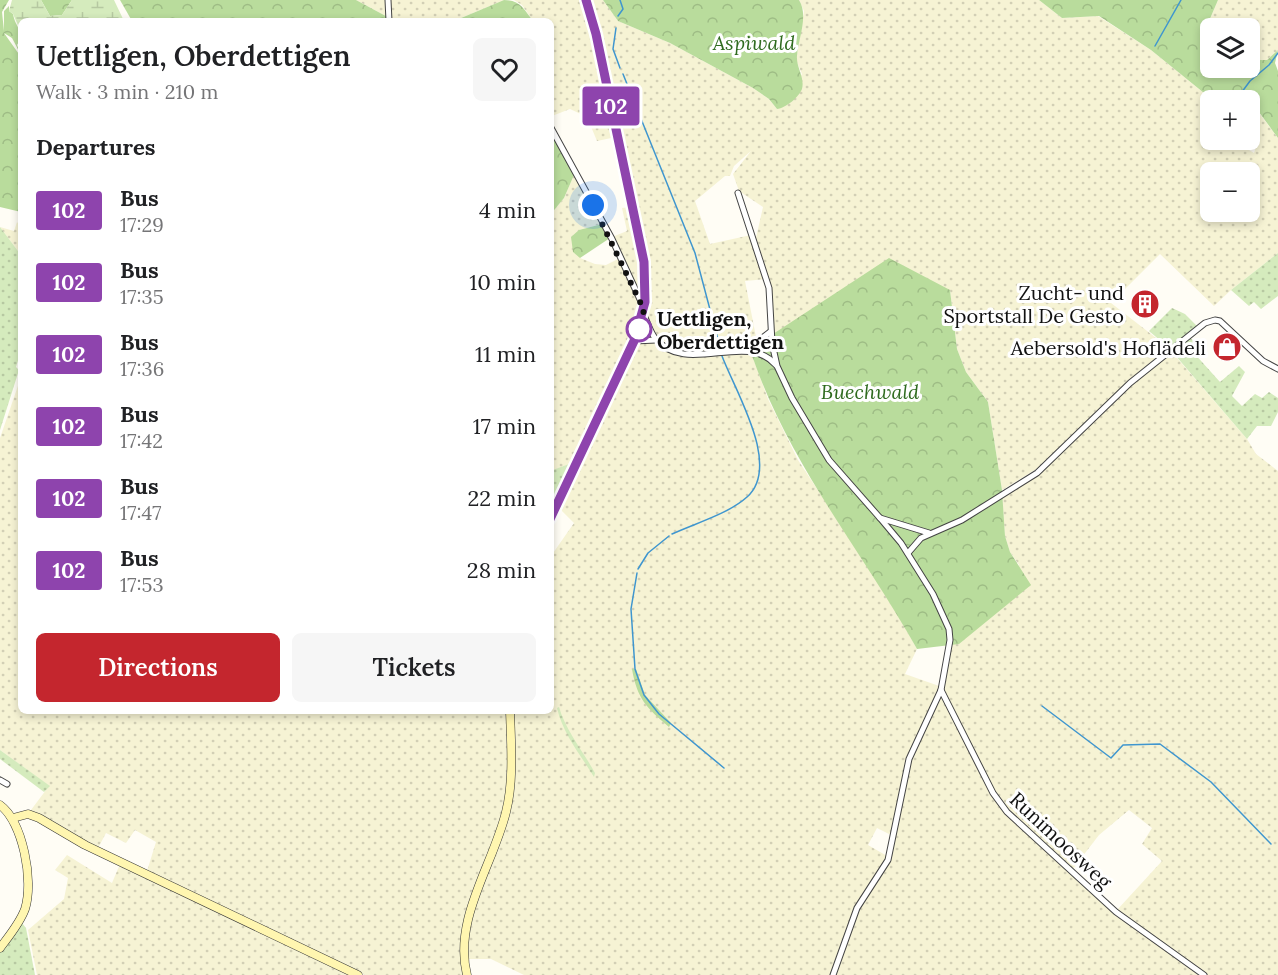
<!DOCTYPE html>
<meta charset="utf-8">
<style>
body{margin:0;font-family:Lora,serif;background:#f6f6f6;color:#202124;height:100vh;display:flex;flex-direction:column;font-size:22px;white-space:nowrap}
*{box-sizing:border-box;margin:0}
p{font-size:20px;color:#757577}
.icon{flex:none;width:33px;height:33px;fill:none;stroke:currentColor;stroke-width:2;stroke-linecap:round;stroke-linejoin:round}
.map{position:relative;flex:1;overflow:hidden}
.details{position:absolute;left:18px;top:18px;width:536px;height:696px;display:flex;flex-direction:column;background:#fff;border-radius:9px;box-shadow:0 3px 9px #0003}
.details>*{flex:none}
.badge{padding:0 12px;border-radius:4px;font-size:21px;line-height:39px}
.buttons{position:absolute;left:1200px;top:18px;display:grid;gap:12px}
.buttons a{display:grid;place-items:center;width:60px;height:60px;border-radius:9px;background:#fff;box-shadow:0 3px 9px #0003;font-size:30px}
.you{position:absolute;width:30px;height:30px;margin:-15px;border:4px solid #fff;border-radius:50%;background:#1a73e8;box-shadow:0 0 0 9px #1a73e833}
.map>.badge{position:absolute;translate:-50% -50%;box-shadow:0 0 0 3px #fff}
h2{padding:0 18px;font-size:22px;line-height:54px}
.round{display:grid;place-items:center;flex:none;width:63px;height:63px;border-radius:9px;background:#f6f6f6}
.overview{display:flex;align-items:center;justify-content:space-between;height:102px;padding:0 18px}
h1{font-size:28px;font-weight:600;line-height:45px}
.primary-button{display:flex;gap:12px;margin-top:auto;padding:12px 18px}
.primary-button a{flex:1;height:69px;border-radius:9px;background:#c4262e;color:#fff;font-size:24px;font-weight:600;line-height:69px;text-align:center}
.primary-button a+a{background:#f6f6f6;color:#202124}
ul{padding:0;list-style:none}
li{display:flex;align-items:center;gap:18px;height:72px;padding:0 18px}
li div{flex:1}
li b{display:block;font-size:22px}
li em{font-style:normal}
li .badge{min-width:66px;font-weight:700;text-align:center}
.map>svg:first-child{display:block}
.farmland{fill:url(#farmland-dots);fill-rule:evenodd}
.grass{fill:url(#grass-dots)}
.forest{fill:url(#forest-crowns)}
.wetland{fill:url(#wetland-marsh)}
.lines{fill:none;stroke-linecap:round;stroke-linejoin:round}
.stream{stroke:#3f96cf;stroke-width:1.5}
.minor-casing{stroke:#444;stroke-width:7}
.secondary-casing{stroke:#333;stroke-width:9}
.minor{stroke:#fff;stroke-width:5}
.secondary{stroke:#fff6b0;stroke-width:8}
.line-casing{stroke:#fff;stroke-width:14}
.line{stroke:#8e44ad;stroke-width:9}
.walk{stroke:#111;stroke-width:6;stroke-dasharray:0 10.8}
.stop-dot{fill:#fff;stroke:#8e44ad;stroke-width:3}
.labels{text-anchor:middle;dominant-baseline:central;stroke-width:6;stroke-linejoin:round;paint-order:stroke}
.park-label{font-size:20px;font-style:italic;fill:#2f6b1f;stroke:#fff}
.poi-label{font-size:20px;fill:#111;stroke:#fff;text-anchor:end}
.stop-label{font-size:20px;font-weight:bold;fill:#111;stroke:#fff;text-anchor:start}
.street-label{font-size:20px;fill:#111;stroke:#fff}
</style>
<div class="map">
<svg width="1278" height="975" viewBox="0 0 1278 975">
<defs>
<pattern id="farmland-dots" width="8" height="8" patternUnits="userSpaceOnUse" patternTransform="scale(1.5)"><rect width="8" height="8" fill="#f6f3d4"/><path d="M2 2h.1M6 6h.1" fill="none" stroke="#d2cfb5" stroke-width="1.8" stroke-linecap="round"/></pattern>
<pattern id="grass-dots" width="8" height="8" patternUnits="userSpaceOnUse" patternTransform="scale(1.5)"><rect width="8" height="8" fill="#d5ebbd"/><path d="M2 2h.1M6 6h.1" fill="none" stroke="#b6c8a1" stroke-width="1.8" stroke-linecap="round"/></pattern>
<pattern id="forest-crowns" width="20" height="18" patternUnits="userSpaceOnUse" patternTransform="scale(1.5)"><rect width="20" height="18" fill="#b9dc9c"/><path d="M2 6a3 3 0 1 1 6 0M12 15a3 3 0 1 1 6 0" fill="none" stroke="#9ebc85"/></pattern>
<pattern id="wetland-marsh" width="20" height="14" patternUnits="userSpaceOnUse" patternTransform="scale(1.5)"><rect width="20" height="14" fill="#d5ebbd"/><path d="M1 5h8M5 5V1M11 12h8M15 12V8" fill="none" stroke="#b6c8a1"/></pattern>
</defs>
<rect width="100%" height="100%" fill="#fffdf5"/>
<g class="farmland">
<path d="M356,0H504L454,21H395Z"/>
<path d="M514,0H583L590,17L616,137L597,141L587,117L570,109L552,116L550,21H533L522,5Z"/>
<path d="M588,0H603L618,21L670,43L753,88L769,99L777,109L802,74L796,60L804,11L799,0H1039L1062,18L1098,16L1151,50L1204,93L1208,92L1216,100H1210V140H1232L1254,153L1256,147L1244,140H1250V101L1278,138V253L1231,290L1214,306L1160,254L1111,303L1169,348L1119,391L1046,463L1002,490L988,402L966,372L957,349L950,290L772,336L766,279L745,281L757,342L739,349L693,352L672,347L654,333L647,316L648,293ZM751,151L733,174L739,191L763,207L756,238L752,239L751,235L710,244L695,201L725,176H730L734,166ZM1210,172H1250V212H1210Z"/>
<path d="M1218,0H1278V50L1267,60H1250V28H1210V33L1206,28Z"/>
<path d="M574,175L602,224L579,230L580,258L595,264L606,265L622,257L612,237L627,231L622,208L630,207L642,262L640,317L577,461L551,471V214L564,198Z"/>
<path d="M17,222L21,227V255L0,227L14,231Z"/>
<path d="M651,340L692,355L751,352L768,399L798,460L885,592L917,649L905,674L942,687L951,646L1019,565L1010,552L1005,536L1002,494L1029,479L1135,380L1171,351L1247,439L1256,454L1278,471V975H524L491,959H468L470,975H365L147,871L156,842L135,830L126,843L106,833L97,850L28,814L49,786L0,750V438L21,377V711H550L551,556L574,523L559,508L636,345ZM1129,810L1152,828L1142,844L1162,861L1117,910L1072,870L1099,835ZM877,828L891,835L887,856L868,845Z"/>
<path d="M67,855L112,883L120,864L351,975H37L28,930L64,899L68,878L55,870Z"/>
</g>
<g class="grass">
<path d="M0,227L21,255V351L16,367L19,370L0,430Z"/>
<path d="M1278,253V296L1261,309L1254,302L1249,306L1231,290Z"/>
<path d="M1172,308L1185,314L1198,327L1188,336L1197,344L1193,352L1220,382L1239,366L1245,372L1232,396L1242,406L1255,394L1262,398L1269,392L1278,398V412L1271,426H1257L1247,439L1169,348L1149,331Z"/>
<path d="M577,461L550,512V471Z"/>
<path d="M559,707C566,731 583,751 595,773L594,777C580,754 563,734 557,708Z"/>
<path d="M0,750L50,786L44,792L0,759Z"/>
<path d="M22,923L26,928L35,975H0V951Z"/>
</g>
<g class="forest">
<path d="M0,0H9L2,12L4,31V11L9,6V11L13,14C15,27 26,33 17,45L21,55L12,38L4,33L21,57V212L0,207Z"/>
<path d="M41,0H72L62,15L50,16Z"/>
<path d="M120,0H356L395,21H132Z"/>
<path d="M504,0C520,0 524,9 533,21H454Z"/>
<path d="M603,0H799C809,16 798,39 797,56C796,67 805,77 802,89C799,97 786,108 777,109L769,99L753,88L670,43L618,21Z"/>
<path d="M1039,0H1218L1206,28L1210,33V68H1250V60H1267L1278,50L1275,63L1278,71V138L1250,100H1216L1208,92L1204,93L1151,50L1099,16L1062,18Z"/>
<path d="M550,110L551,124L574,175L564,198L551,214Z"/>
<path d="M602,224L610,238L580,258L573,252L571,237L579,230Z"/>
<path d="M889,258L950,290L957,349L966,372L988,402L1002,490L1005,536L1010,552L1031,585L959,644L917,649C861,549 785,459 750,349Z"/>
<path d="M632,669H636L645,695L671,723L669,727C647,708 637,699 632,669Z"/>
</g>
<path class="wetland" d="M12,0H41L50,16L62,15L72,0H114L124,21H21V32L13,14L9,11Z"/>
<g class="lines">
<g class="stream">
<path d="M618,16L623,9L620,0"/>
<path d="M616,28L613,49L620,68"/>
<path d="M1155,46L1181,0"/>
<path d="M623,74L695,253L721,351"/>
<path d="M1236,100L1250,81L1269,65L1278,53"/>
<path d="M672,534C696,523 728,514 747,497C782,466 735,391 722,356"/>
<path d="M638,569L648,553L669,536"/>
<path d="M637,573L631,609L635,669L644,695L659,714L724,768"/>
<path d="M1042,706L1111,758L1123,745L1160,744L1211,782L1271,844"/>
</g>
<g class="minor-casing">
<g id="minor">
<path d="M388,0L389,21"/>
<path d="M550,126L612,239L644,308"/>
<path d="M738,193L769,288L772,343L777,366L792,398L829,460L880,518L929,533"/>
<path d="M643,313C647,321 650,332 655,338C686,377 746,330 776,365"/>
<path d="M634,341L656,340"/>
<path d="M746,350L770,332"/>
<path d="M908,553L921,538L962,520L1037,473L1130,383L1205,323L1215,320L1220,321L1263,361L1278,369"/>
<path d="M941,690L993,793L1007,812L1116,912L1204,975"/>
<path d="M0,780L7,784"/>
<path d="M833,975L857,908L888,860L909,759L941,690L950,640L949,629L933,594L901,543L880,518"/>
</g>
</g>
<g class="secondary-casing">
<g id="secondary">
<path d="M550,519L634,341L645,302L644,262L596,34L586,0"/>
<path d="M0,805C23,822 34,881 25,909C20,923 9,936 0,948"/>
<path d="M13,818L28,814L39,818L85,845L358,975"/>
<path d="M467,975C453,919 493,865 506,812C514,781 511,743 510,711"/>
</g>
</g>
<use href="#minor" class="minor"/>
<use href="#secondary" class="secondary"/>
</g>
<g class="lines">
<g class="line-casing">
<path id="line" d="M550,519L634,341L645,302L644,262L596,34L586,0"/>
</g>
<use href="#line" class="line"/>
<path class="walk" d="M593,205L644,310L639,329"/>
</g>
<defs>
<g id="building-disc" transform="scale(1.5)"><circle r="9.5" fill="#c4262e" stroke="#fff"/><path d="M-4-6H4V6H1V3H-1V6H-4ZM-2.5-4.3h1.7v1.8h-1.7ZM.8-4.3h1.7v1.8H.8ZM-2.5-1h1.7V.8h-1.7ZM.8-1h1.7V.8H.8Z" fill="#fff"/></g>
<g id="shop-disc" transform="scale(1.5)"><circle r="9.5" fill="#c4262e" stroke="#fff"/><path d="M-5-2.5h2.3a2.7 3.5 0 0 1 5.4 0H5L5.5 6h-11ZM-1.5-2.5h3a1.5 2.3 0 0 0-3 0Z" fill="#fff"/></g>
</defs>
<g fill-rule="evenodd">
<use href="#building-disc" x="1145" y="304"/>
<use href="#shop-disc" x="1227" y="347"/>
</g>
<circle class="stop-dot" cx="639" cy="329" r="12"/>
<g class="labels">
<g class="park-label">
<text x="754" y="42">Aspiwald</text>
<text x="870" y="391">Buechwald</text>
</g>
<g class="poi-label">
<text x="1124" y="292">Zucht- und<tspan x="1124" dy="23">Sportstall De Gesto</tspan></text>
<text x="1206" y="347">Aebersold's Hoflädeli</text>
</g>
<g class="stop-label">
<text x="657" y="318">Uettligen,<tspan x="657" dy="23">Oberdettigen</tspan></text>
</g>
<g class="street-label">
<text transform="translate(1061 840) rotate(43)">Runimoosweg</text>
</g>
</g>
</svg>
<div class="buttons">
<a><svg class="icon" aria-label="layers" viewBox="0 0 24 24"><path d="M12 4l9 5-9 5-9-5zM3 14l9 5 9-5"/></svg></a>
<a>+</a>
<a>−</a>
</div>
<div class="you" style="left:593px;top:205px"></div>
<b class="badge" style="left:611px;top:106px;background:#8e44ad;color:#fff">102</b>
<section class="details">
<div class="overview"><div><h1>Uettligen, Oberdettigen</h1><p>Walk · 3 min · 210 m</p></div><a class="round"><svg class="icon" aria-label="heart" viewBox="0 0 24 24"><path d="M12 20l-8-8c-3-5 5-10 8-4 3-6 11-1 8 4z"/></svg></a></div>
<h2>Departures</h2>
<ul>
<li><span class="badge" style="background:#8e44ad;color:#fff">102</span><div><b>Bus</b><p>17:29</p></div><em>4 min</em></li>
<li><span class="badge" style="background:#8e44ad;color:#fff">102</span><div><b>Bus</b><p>17:35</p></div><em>10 min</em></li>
<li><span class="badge" style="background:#8e44ad;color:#fff">102</span><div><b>Bus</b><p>17:36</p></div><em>11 min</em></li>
<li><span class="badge" style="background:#8e44ad;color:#fff">102</span><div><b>Bus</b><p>17:42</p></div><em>17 min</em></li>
<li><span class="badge" style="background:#8e44ad;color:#fff">102</span><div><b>Bus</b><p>17:47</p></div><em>22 min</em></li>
<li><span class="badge" style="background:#8e44ad;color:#fff">102</span><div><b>Bus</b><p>17:53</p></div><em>28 min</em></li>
</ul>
<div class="primary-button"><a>Directions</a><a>Tickets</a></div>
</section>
</div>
